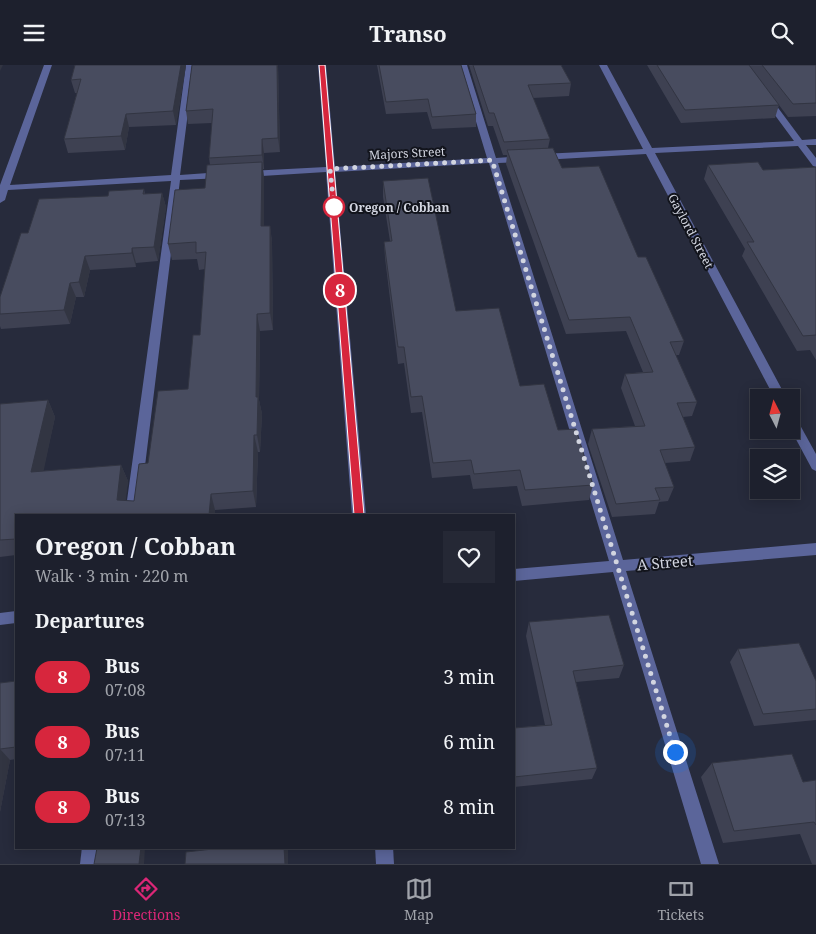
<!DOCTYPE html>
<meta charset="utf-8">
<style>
body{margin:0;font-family:"Noto Serif",serif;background:#252835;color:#f1f3f6;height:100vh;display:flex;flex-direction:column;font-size:19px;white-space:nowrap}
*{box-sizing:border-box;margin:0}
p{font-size:16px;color:#a0a3aa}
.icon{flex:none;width:28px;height:28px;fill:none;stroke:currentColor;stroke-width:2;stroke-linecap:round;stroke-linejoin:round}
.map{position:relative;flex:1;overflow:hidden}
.drawer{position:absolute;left:15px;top:449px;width:500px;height:335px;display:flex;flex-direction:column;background:#1d202d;border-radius:0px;box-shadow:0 2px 12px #0003,0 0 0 1px #3b3e49}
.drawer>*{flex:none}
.badge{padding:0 10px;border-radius:16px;font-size:18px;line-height:32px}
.needle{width:32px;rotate:354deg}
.buttons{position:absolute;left:750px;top:324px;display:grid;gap:10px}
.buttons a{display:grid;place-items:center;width:50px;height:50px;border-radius:0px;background:#1d202d;box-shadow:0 2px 12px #0003,0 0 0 1px #3b3e49;font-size:25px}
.you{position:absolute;width:25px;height:25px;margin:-12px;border:4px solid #fff;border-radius:50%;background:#1a73e8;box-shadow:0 0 0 8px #1a73e833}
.map>.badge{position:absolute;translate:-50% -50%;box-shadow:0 0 0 2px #fff}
h2{padding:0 20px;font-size:19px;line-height:45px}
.round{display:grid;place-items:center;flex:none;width:52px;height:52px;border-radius:0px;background:#252835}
.headline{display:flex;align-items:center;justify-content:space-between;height:85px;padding:0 20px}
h1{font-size:24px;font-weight:700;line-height:38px}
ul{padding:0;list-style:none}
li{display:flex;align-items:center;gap:15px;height:65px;padding:0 20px}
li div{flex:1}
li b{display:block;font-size:19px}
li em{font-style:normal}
li .badge{min-width:55px;font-weight:700;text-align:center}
header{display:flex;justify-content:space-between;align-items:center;height:65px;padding:0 20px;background:#1d202d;font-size:22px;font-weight:700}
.tabs{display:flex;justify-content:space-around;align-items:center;height:70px;border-top:1px solid #3b3e49;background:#1d202d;font-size:14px;color:#a0a3aa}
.tabs a{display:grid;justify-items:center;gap:2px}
.tabs .selected{color:#db2777}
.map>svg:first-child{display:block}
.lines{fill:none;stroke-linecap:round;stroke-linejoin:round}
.minor{fill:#5b659a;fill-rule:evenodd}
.wall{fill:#3e4152}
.shaded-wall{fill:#323542}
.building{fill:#484c5f;stroke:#323542}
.line{fill:#d7263d;stroke:#fff}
.walk{stroke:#d2d5e0;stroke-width:5;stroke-dasharray:0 9}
.stop-dot{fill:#fff;stroke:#d7263d;stroke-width:2.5}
.labels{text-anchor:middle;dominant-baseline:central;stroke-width:4;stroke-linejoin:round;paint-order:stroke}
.far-street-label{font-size:12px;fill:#d2d5e0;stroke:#12141c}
.far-stop-label{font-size:12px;font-weight:bold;fill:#d2d5e0;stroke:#12141c;text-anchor:start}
.street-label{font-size:15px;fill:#d2d5e0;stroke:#12141c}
</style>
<header><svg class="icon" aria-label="menu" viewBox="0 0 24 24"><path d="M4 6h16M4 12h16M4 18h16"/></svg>Transo<svg class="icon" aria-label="search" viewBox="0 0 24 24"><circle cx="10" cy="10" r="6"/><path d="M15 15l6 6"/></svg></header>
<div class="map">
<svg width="816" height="799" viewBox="0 0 816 799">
<rect width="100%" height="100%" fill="#272b3c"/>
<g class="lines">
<g class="minor">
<path d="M44,0H52L10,120L171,110L186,0H194L180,110L222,107L226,110L222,113L180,115L139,450H125L171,116L8,125L5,135L0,138V120Z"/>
<path d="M318,0H326L335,102L487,93L459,0H467L496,93L522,91L526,94L522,97L498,98L623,495L816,478V490L626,506L719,799H701L613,507L514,516V504L609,496L489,98L335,107L366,450H352L326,107L247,112L243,109L247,106L326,102Z"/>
<path d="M599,0H607L652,83L794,76L763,34L767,32H770L802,75L816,74V80H806L816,93V102L813,101L798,81L655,88L786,332H774L646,89L542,95L538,92L542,89L643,84Z"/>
<path d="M791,350L795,351L816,389V406L812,404L791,365Z"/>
<path d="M16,546V558L0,560V548Z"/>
<path d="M82,782H100L98,799H80Z"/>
<path d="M375,782H393L394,799H376Z"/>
</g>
</g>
<g class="wall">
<path d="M75,0H186L176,60L129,62L125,85L68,88L64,74L77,28H75L71,15Z"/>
<path d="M192,0H278L280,87L264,88V104H263L264,113V161H270L272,177L273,265L260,266L259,335L262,349L260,387H258L256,442L215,445V450H16V490L0,492V339L48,335L55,352L43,406L121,400L128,416L125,436H134L148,398L188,324L200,270L205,204L199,205L197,194L172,195L168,179L205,123L210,100L209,93L212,58L188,59L186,46Z"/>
<path d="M377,0H461L476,49V62L432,64L427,47L386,49Z"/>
<path d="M469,0H561L571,18L569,31L533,33L550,74L548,83L562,103L638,192L684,276L679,290H676L697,337L692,351L683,352L695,382L690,396L665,398L674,422L668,436L659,437L655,449L612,452L588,379L592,364L635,361L621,323L625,309L643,307L626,266L566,269L506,99L507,90H503L493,61H488Z"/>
<path d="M647,0H816V51L788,52L779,40L775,53L681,58Z"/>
<path d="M708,100L763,105L816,102V295L810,285L797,286L742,191L745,184L704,114Z"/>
<path d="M383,116L456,246L558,365L593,420L589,435L522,441L517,421L473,424L470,410L432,413L422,347L411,348L404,298L398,299L385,193L384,177L390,176L383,132Z"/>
<path d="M144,124L145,129L162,128L166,142L158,196L136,198V202L90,205L84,232H76L70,259L1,264L0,261V232L28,168L108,131Z"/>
<path d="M529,557L624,600L619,613L576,617L597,703L592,714L514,722V663L545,660L526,571Z"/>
<path d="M738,584L816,616V655L754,661L730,597Z"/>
<path d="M16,616V694L10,695L0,747V618Z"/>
<path d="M712,698L803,717L816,715V799H812L800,769L723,778L701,712Z"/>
</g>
<g class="shaded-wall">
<path d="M0,0H3L0,6Z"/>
<path d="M181,0H186L176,60L173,46Z"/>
<path d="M277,0H278L280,87L278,73Z"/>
<path d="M126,49L129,62L125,85L121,71Z"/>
<path d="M262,74L264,88V104L262,90Z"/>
<path d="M262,97L264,113V178L261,161Z"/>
<path d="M162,128L166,142L158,196L154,182Z"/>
<path d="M270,161L272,177L273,265L270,248Z"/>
<path d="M132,183L136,198V202L132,188Z"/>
<path d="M85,191L90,205L84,232L79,217Z"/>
<path d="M70,218L76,232L70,259L64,245Z"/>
<path d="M257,249L260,266L259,335L262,349L260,387L257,370L256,332Z"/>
<path d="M48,335L55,352L40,423L31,407Z"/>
<path d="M254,370L258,387L256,442L253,426Z"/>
<path d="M121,400L128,416L124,450L117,435Z"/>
<path d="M211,429L215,445V450H209Z"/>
<path d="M0,684L10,695L0,747Z"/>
<path d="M141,782H144L145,783L144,799H139Z"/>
<path d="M284,782H288V799H285Z"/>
</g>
<g class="building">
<path d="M75,0H181L173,46L126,49L121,71L64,74L81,14L71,15Z"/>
<path d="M192,0H277L278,73L262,74V90L209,93L213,44L186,46Z"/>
<path d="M379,0H461L476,49L432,52L428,34L386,37Z"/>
<path d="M473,0H561L571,18L528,20L550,74L504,77L494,48H489Z"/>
<path d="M657,0H749L779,40L685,45Z"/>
<path d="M762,0H816V38L793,39Z"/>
<path d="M553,83L562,103L599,101L638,192H646L684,276L670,277L697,337L677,338L695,382L660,385L674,422L655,423L660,435L616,439L592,364L645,361L625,309L653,307L630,252L569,255L507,85Z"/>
<path d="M262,97L261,161H270V248L257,249L256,332H258L257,370H254L253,426L211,429L209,450H16V474L0,475V339L48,335L31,407L121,400L117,435L134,436L139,399L148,398L158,326L188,324L193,270H200L206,187L196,188V177L168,179L175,125L205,123L207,100Z"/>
<path d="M758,97L763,105L816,102V270L803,271L747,177H754L708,100Z"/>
<path d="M428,113L456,246L499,243L520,321L544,319L558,365L576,364L593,420L525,425L520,405L474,409L471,395L433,398L422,331L411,332L404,282H398L384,177L392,176L383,116Z"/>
<path d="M144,124L143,129L162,128L154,182L132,183V188L85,191L79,217L70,218L64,245L0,249V232L21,168H28L39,134L108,131L109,126Z"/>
<path d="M609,550L624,600L573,606L597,703L514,712V663L552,660L529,557Z"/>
<path d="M799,578L816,616V644L763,649L738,584Z"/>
<path d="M16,616V682L0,684V618Z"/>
<path d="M792,689L803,717L816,715V760L814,757L734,766L712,698Z"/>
<path d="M103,782H141L139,799H94L97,783Z"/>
<path d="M213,782H284L285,799H185L186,787L213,784Z"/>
</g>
<path class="line" d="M319,0H325L364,450L359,454L354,450Z"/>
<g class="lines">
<path class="walk" d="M334,142L330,104L492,95L675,687"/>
</g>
<circle class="stop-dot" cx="334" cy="142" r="10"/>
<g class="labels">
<g class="far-street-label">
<text transform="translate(407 88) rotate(-3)">Majors Street</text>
<text transform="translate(691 166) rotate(62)">Gaylord Street</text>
</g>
<g class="far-stop-label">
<text x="349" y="142">Oregon / Cobban</text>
</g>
<g class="street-label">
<text transform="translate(665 497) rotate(-5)">A Street</text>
</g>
</g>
</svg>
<div class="buttons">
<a><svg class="needle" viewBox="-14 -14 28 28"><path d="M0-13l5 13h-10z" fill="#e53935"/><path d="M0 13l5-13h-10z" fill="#a0a3aa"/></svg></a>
<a><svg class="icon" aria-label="layers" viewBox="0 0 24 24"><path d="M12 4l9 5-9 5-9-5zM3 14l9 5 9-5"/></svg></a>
</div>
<div class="you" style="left:675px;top:687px"></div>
<b class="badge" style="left:340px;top:225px;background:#d7263d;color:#fff">8</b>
<section class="drawer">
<div class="headline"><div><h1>Oregon / Cobban</h1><p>Walk · 3 min · 220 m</p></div><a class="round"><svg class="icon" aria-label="heart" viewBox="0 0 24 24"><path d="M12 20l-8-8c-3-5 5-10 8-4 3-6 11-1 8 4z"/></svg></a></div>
<h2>Departures</h2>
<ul>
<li><span class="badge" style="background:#d7263d;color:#fff">8</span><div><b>Bus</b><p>07:08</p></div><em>3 min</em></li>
<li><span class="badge" style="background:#d7263d;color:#fff">8</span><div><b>Bus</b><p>07:11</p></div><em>6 min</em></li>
<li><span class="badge" style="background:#d7263d;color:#fff">8</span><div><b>Bus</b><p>07:13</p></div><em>8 min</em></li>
</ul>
</section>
</div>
<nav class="tabs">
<a class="selected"><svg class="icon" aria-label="directions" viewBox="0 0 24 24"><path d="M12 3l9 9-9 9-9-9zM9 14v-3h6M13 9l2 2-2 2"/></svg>Directions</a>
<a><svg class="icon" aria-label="map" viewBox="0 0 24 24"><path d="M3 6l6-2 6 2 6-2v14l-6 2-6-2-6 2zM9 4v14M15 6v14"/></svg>Map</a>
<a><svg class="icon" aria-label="tickets" viewBox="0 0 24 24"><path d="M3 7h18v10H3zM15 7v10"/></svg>Tickets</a>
</nav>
